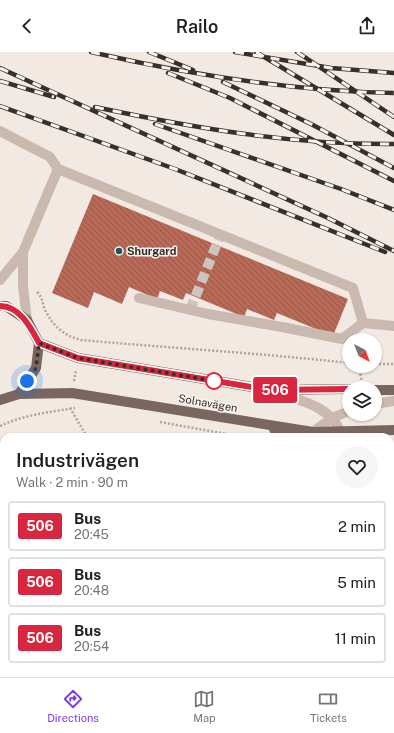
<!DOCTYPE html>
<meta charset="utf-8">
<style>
body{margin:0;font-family:"Public Sans",sans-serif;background:#f6f6f6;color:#222;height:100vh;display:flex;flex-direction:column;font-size:15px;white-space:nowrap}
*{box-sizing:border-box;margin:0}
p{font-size:13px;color:#767676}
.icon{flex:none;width:22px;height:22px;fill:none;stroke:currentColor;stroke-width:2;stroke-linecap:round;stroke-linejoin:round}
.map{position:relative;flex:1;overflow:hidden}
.drawer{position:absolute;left:0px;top:381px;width:394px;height:244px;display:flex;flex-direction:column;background:#fff;border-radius:12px 12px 0 0;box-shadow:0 1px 3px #0004}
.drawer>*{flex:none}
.badge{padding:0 8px;border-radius:3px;font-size:14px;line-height:26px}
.needle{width:26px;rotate:139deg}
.fabs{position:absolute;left:342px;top:281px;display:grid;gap:8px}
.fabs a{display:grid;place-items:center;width:40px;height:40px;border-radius:50%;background:#fff;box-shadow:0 1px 3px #0004;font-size:20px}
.you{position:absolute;width:20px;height:20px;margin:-10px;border:3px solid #fff;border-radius:50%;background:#1a73e8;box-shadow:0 0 0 6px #1a73e833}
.map>.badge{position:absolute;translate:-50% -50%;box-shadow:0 0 0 2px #fff}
.round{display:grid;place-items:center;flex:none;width:42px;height:42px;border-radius:21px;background:#f6f6f6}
.head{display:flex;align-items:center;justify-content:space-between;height:68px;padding:0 16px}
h1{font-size:19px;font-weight:600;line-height:30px}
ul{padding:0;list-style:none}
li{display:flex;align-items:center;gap:12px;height:50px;margin:0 8px 6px;padding:0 8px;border:2px solid #e0e0e0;border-radius:4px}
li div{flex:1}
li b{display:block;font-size:15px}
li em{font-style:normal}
li .badge{min-width:44px;font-weight:700;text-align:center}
header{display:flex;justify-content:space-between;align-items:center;height:52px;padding:0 16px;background:#fff;font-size:18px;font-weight:600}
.menu{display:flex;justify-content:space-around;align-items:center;height:56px;border-top:1px solid #e0e0e0;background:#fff;font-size:11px;color:#767676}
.menu a{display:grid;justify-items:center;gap:2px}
.menu .on{color:#7c3aed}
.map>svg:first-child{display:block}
.cemetery{fill:url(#cemetery-stones)}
.building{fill:url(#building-back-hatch)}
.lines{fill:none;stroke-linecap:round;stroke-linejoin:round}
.minor-tunnel{stroke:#ccc4be;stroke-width:10;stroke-dasharray:10 5;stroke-linecap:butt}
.path{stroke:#b5a399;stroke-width:2.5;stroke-dasharray:2 2;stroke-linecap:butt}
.minor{stroke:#c9b9ae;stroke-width:10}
.major{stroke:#79665f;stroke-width:10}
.rail-casing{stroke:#382f2c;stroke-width:4.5}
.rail{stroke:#f9f3ee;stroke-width:3;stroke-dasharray:9;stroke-linecap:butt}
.line-casing{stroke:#fff;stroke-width:9}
.line{stroke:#d7263d;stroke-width:6}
.walk{stroke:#382f2c;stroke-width:4;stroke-dasharray:0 7.2}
.poi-dot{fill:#255656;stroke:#f9f3ee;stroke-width:1.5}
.stop-dot{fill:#fff;stroke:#d7263d;stroke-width:2}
.labels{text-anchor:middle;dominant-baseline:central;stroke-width:3;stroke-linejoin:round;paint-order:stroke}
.poi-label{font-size:11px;font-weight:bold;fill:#382f2c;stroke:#f9f3ee;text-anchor:start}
.street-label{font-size:11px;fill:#382f2c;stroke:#f9f3ee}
</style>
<header><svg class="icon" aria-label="back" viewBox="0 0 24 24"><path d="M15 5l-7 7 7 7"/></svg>Railo<svg class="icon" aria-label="share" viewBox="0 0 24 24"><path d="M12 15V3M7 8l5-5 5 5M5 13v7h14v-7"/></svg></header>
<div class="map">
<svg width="394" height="625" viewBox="0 0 394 625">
<defs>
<pattern id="cemetery-stones" width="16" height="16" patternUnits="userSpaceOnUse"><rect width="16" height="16" fill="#b7c0a3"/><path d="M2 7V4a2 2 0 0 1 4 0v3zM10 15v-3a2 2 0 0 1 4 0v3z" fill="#969c85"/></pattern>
<pattern id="building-back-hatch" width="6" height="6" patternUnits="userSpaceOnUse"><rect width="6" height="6" fill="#bb6957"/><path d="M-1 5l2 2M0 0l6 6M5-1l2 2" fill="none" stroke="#995748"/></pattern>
</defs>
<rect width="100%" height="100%" fill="#f1e9e2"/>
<path class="cemetery" d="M0,399H4V621H383L386,625H0Z"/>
<path class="building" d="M93,142L348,247L333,284L277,261L274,268L247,257L244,265L186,241L183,248L160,239L157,247L129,235L122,252L94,240L88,256L52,241Z"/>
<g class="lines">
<path class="minor-tunnel" d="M190,258L220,184"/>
<g class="path">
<path d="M37,240C43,246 42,251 45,258C53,274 64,284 81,288C170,296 260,301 349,311"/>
<path d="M375,312H394"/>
<path d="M359,314L362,331"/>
<path d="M74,329L76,318"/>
<path d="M70,356L87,385"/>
<path d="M160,370L243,385"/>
<path d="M0,374C24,363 49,360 75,356"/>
<path d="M390,402H394"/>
<path d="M390,473L393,474L392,484"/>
<path d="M390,514H394"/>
<path d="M390,516V509"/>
<path d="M390,537L394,544"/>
<path d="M390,597L394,604"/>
</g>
<g class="minor">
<path d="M0,79L50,105L58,117L23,200L0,228"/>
<path d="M58,117L353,236L363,271"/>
<path d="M23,200V234L27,268"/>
<path d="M139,246L208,262L282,275L342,287L363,271L394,274"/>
<path d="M272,339C299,348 334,354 342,385"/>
<path d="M375,352L394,349"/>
<path d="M312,385L313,380L332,366L349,359"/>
<path d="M390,496L394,497"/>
<path d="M0,533L4,530"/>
<path d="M250,621L253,625"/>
<path d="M9,625L14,621"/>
</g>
<g class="major">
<path d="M0,254H6L27,268L39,291L36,316L19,342"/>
<path d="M39,291L78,306L270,338L349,337"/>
<path d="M375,338H394"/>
<path d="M0,348L19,342L72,341L313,380L394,378"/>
<path d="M274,377L291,385"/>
</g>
<g class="rail-casing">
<g id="rail">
<path d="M91,0C191,23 291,39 394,41"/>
<path d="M149,0L193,18"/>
<path d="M235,0L331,16L394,21"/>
<path d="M256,0L394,83"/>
<path d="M297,0L394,65"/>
<path d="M0,16L328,166L394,199"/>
<path d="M168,21L230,46L394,129"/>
<path d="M0,29L54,45"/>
<path d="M223,30L311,72L394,116"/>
<path d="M0,54L175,117L385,200"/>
<path d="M95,55C194,76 292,93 394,92"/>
<path d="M155,72L341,137L394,158"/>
</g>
</g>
<use href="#rail" class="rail"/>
</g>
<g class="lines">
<g class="line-casing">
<path id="line" d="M0,254C20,254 31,276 39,291L78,306L270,338L349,337"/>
</g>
<use href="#line" class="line"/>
<path class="walk" d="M27,329L36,316L39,291L78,306L214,329"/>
</g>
<circle class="poi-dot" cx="119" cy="199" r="4"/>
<circle class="stop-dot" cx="214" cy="329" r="8"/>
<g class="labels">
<g class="poi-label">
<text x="127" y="199">Shurgard</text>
</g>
<g class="street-label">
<text transform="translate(208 351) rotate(10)">Solnavägen</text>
</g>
</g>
</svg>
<div class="fabs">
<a><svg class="needle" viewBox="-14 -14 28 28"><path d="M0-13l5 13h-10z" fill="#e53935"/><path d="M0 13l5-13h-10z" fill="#767676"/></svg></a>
<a><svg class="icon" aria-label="layers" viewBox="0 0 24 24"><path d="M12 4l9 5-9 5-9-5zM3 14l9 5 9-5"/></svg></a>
</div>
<div class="you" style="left:27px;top:329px"></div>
<b class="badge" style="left:275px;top:338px;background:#d7263d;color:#fff">506</b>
<section class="drawer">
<div class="head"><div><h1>Industrivägen</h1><p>Walk · 2 min · 90 m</p></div><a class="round"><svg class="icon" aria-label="heart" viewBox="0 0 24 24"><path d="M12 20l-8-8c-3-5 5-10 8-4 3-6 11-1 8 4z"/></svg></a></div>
<ul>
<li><span class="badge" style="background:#d7263d;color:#fff">506</span><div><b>Bus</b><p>20:45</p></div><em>2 min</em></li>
<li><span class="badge" style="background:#d7263d;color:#fff">506</span><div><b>Bus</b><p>20:48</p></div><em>5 min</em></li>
<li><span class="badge" style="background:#d7263d;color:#fff">506</span><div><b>Bus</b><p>20:54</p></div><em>11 min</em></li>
</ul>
</section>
</div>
<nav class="menu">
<a class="on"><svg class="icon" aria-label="directions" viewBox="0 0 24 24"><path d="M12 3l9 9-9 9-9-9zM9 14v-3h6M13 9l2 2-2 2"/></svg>Directions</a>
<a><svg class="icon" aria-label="map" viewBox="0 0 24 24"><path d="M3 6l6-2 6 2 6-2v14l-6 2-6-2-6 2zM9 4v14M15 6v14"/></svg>Map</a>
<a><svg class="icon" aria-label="tickets" viewBox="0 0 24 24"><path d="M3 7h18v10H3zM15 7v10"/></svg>Tickets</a>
</nav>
